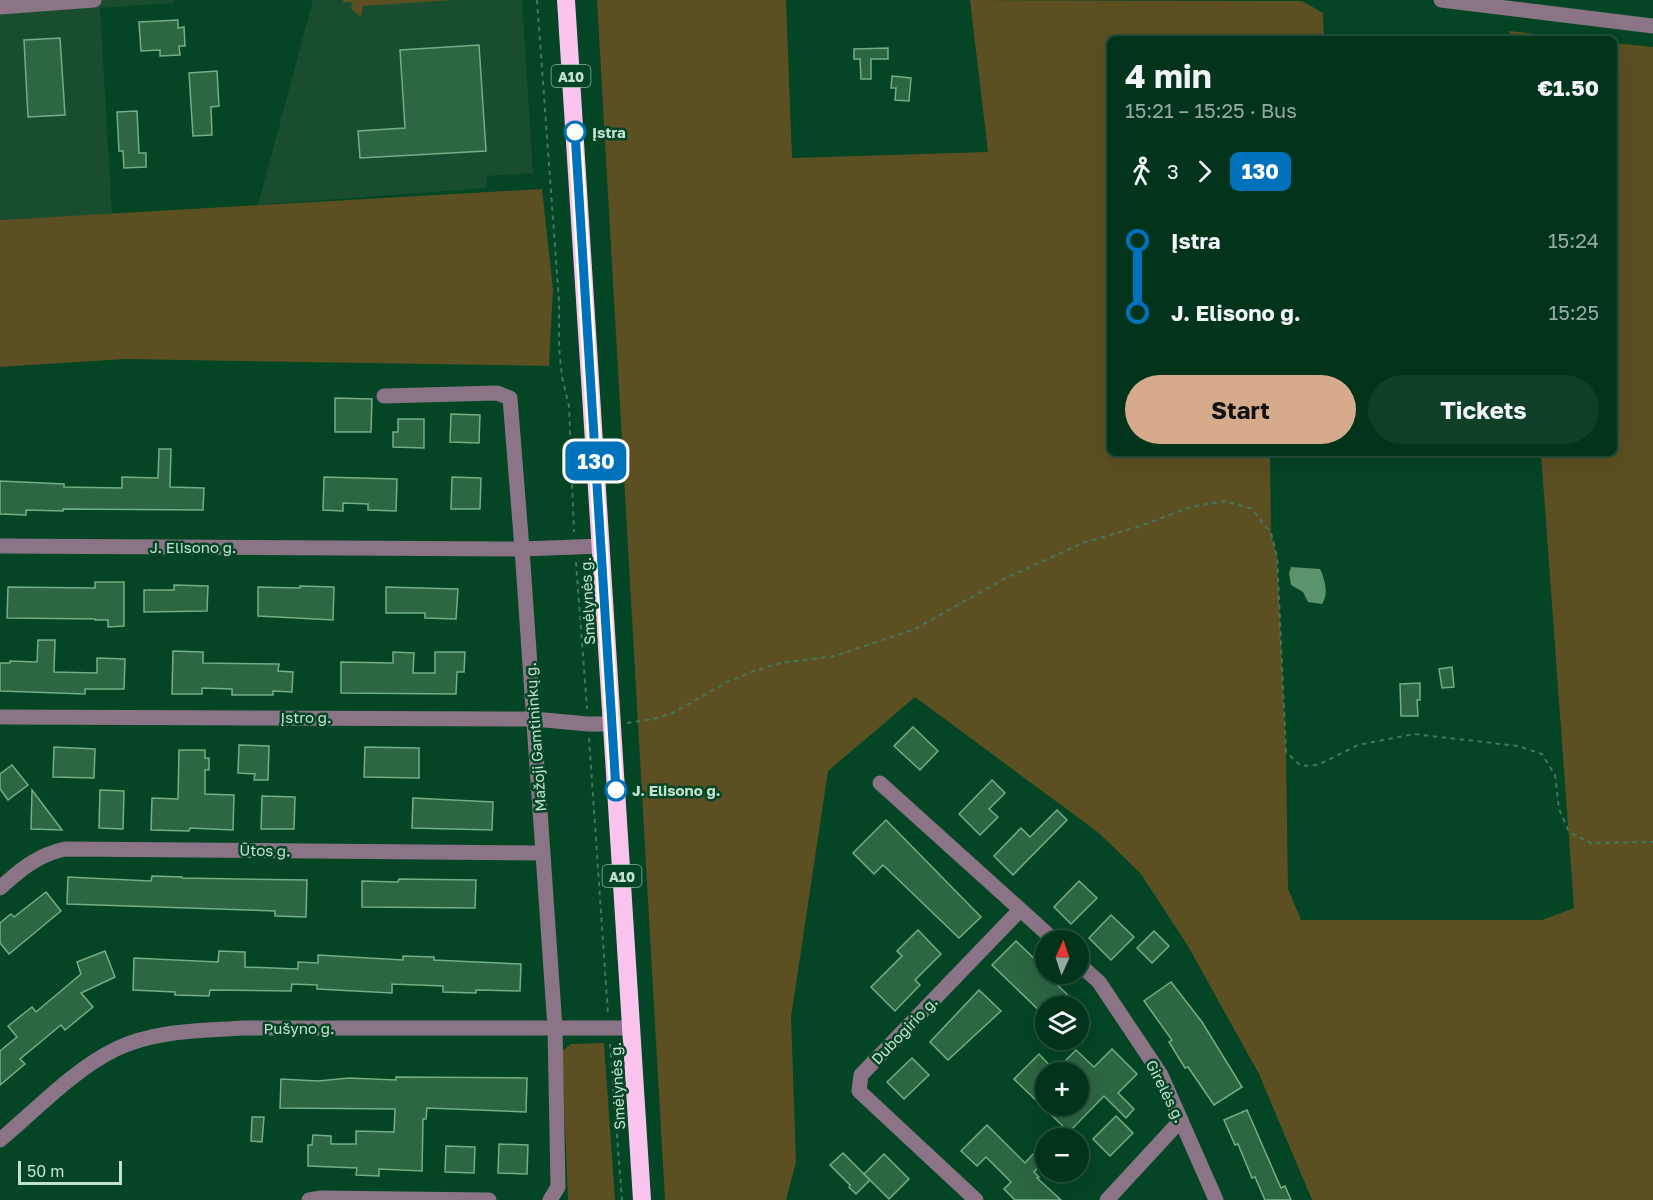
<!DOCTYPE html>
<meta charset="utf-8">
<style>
body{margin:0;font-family:"Golos Text",sans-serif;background:#103f28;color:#f1f3f6;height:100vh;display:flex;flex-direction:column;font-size:22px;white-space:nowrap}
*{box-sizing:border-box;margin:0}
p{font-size:20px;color:#96aaa3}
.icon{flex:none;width:33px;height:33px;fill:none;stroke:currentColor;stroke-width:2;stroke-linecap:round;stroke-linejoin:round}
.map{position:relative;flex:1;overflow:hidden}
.panel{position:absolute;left:1107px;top:36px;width:510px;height:420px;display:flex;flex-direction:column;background:#02341b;border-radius:9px;box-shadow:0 6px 24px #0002,0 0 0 2px #234f3a}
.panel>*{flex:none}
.badge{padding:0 12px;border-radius:9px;font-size:21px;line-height:39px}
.needle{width:39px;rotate:3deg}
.tools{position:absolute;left:1035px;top:930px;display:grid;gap:12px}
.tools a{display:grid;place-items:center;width:54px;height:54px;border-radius:50%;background:#02341b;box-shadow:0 6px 24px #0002,0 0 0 2px #234f3a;font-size:30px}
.scale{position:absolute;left:18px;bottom:15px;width:104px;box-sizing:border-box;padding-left:6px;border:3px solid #c3e1cc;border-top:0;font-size:16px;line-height:21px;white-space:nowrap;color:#c3e1cc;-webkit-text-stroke:4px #034524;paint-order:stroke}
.map>.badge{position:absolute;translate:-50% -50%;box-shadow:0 0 0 3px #fff}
.legs{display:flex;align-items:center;gap:9px;height:66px;padding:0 18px;font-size:20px}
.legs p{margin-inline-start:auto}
.head{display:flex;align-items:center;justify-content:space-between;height:102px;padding:0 18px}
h1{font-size:33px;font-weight:700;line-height:45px}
.primary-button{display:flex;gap:12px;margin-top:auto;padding:12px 18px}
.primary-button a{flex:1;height:69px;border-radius:36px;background:#d6ab8b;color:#111;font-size:24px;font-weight:700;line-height:69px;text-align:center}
.primary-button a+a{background:#103f28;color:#f1f3f6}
ul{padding:0 18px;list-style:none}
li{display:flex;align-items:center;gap:21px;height:72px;font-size:22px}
li i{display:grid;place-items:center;width:9px;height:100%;margin:0 8px;background:currentColor}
li i::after{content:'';width:15px;height:15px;margin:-8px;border:4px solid;border-radius:50%;background:#02341b}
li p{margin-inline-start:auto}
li:first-child i{background:linear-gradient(#0000 50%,currentColor 0)}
li:last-child i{background:linear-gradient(currentColor 50%,#0000 0)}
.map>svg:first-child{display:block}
.built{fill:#194d2f}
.green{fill:#5c5022}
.water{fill:#5a936d}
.building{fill:#2d6643;stroke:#73ae86;stroke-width:1.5;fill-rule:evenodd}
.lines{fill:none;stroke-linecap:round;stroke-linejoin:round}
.path{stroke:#42785b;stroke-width:2;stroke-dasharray:4.5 4.5;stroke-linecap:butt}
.minor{stroke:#8a7485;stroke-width:15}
.highway{stroke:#fbc4ef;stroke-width:18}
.line-1-casing{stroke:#fff;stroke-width:14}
.line-1{stroke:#0072bc;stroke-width:9}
.stop-1-dot{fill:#fff;stroke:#0072bc;stroke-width:3}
.labels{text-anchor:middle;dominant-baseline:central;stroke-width:5;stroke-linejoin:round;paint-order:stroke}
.shield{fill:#034524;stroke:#89b29a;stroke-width:1.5}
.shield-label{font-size:14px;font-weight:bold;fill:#c3e1cc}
.stop-label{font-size:15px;font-weight:bold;fill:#c3e1cc;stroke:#034524;text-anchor:start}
.street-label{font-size:15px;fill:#c3e1cc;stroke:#034524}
</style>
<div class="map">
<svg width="1653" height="1200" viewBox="0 0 1653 1200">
<rect width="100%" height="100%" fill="#034524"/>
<g class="built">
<path d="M0,0H173L174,3L100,8L112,214L0,220Z"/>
<path d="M313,0H522L533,173L487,176V188L258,205Z"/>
</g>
<g class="green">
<path d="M343,0H454L363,6L361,17L351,9L352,2H343Z"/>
<path d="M597,0H786L792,158L988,152L970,0L1302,1L1323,13L1324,39H1110V453H1270L1271,533L1277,556L1286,752L1288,889L1301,920H1542L1574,908L1541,453H1614V43L1653,47V1200H1312L1259,1074L1188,946L1141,874L1099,833L915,697L828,771L791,1017L796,1162L786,1200H665Z"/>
<path d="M1509,31L1582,39H1510Z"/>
<path d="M542,189L553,289L549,366L125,359L0,367V220Z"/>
<path d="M604,1043L615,1200H568L562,1051L571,1044Z"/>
</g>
<path class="water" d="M1291,567L1320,569C1325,579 1329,595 1322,604L1308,602L1303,592L1291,585L1289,573Z"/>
<g class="building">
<path d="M178,20V28L184,27L185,46H179L180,55L160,56V50L141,51L139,22Z"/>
<path d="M60,38L65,115L28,117L24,40Z"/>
<path d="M479,45L486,151L360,158L358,131L405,128L400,50Z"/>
<path d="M888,48V59H871V79H861L860,59H854V49Z"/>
<path d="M217,71L219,106L211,107L212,135L193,136L189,73Z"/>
<path d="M892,76L911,78L909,101L895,100L896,88H891Z"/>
<path d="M137,111L139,153H146V167L124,168L123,151H119L117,112Z"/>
<path d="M335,398L372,399L371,432H335Z"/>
<path d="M451,414L480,415L479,443L450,442Z"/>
<path d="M398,419H424V448L393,447V432H398Z"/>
<path d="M159,449H171L170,487L204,488L203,510L63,509V511L26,510V515L0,514V481L64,484V487L122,488V477L158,478Z"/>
<path d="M324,477L397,479L396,511L368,510V504L343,503V511L323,510Z"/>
<path d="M452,477L481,478L480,509H451Z"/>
<path d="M95,582H124V626L108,627V620H95V619L7,618L8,587L95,588Z"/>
<path d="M174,585L208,586L207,611L144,612V590H174Z"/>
<path d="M300,586L334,587L333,620L258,616V587L300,588Z"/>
<path d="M386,587L458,589L456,619L425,618V613H386Z"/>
<path d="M38,640H55L54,672L97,673V658L125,659L124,689H85V694L0,691V663H10V661L37,662Z"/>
<path d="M173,651L203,652V663L279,664L278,671L293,672L292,692L273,691V695H232V689L202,688V694H172Z"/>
<path d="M393,652L414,653L413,673H435V652H465L464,672H457L456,694L341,693V662L393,663Z"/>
<path d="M1452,667L1454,687L1442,688L1439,669Z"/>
<path d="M1420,683V700H1417L1418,716H1401L1400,684Z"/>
<path d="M913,727L938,751L920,770L894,746Z"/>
<path d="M239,745L269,746L268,780H254L255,774L238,773Z"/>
<path d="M54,747L95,749L94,778L53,777Z"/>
<path d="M365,747L419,748V778L364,777Z"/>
<path d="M179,750H205V758H209V770H205V794L234,795L233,830L190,828L189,831L151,830L152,798L178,799Z"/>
<path d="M12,765L28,785L8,800L0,789V774Z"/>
<path d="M992,780L1005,793L989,809L998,817L980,835L959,814Z"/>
<path d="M32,790L62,830L31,829Z"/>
<path d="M100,790L124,791L123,829L99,828Z"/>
<path d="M262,796L295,797L294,829H261Z"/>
<path d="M413,798L493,802L492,830L412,828Z"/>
<path d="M1057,810L1067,820L1013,875L994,856L1021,828L1030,837Z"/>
<path d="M886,820L981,917L959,938L883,865L874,874L853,853Z"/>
<path d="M152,876L182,877V878L307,880L306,917L275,916V911L67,904L68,877L151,881Z"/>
<path d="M399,879L476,880L475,908L362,907V881L398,882Z"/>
<path d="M1079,881L1097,898L1071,924L1054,907Z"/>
<path d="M46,892L61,911L9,954L0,943V923L11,914L14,917Z"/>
<path d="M1111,915L1134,937L1111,960L1089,938Z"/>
<path d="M918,930L941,954L915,980L920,985L895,1011L871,987L902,956L897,951Z"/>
<path d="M1154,931L1169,946L1152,963L1137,948Z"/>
<path d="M1016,941L1042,966L1041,968L1046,974L1072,999L1064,1006H1046V1017L992,965Z"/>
<path d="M105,951L115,977L81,993L93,1007L65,1030L61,1025L20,1059L25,1064L0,1085V1051L17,1037L8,1026L32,1007L36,1012L81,974L77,962Z"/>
<path d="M219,951L245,952V967L298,969V962L318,963V955L403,960V956L434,957V960L521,964L520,991L476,990V993L443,992V986L392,984V993L317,989V985L292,984L291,991L210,990L209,996L175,995V992L133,990L134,958L218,962Z"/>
<path d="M1171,982L1202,1022L1242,1087L1214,1105L1188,1067L1185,1068L1169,1042L1172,1040L1144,1001Z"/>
<path d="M979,990L1001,1011L948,1060L930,1042Z"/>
<path d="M1112,1049L1137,1074L1118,1093L1134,1109L1126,1118L1104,1096L1069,1132L1014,1079L1039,1054L1055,1071L1076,1050L1094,1067ZM1046,1072H1078V1106H1046Z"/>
<path d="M912,1058L929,1075L904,1099L887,1082Z"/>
<path d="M396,1077L527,1078L526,1112L427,1108L426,1119H423L422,1171L379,1169V1176L356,1175L357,1168L308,1166V1145H312L313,1135L331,1136V1144H356V1131L394,1132L395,1109L280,1108L281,1079L318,1081L349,1078L396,1080Z"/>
<path d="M1247,1110L1281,1188L1285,1186L1291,1200H1265L1255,1177L1252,1178L1238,1144L1235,1145L1224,1120Z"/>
<path d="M1116,1116L1133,1133L1110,1156L1093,1139Z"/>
<path d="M252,1117H264L262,1142L251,1141Z"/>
<path d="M987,1125L1025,1163L1033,1154L1042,1163L1034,1172L1039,1177L1037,1178L1061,1200H1015L1004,1189L1011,1182L986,1157L977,1166L961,1151Z"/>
<path d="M499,1144L528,1145L527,1174L498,1173Z"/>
<path d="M446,1146L475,1147L474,1173L445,1172Z"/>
<path d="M843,1153L870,1180L856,1194L849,1187L850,1185L830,1165Z"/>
<path d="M884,1154L909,1179L889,1199L864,1174Z"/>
</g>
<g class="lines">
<g class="path">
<path d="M537,0L559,301V347L562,377L569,406L574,532"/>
<path d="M576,562L587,709"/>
<path d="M627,723L653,719L673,713L727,682L754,671L781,663L835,656L915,629L1006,578L1083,543L1137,527L1191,507L1225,501L1252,509L1271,533L1277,556L1286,752L1301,766L1318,765L1358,745L1414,734L1518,746L1542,754L1555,775L1559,809L1569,832L1591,843L1653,842"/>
<path d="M589,738L608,1014"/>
<path d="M610,1044L622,1200"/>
</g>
<g class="minor">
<path d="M1441,0L1653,26"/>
<path d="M0,7L94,0"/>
<path d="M384,396L497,393L510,398L522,549L555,1028L558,1187L550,1200"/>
<path d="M0,546L522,549L602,546"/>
<path d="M0,717L534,719L588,724H612"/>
<path d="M880,783L1054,940"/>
<path d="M0,888C20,870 37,855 65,849L542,853"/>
<path d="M1078,963L1099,982L1161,1075L1216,1200"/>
<path d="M0,1140C37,1109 73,1070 116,1049C155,1030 201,1031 243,1028H632"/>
<path d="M309,1200L321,1198L489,1200"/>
<path d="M976,1200L859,1091L861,1075L1020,910"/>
<path d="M1107,1200L1181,1120"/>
</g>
<path class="highway" d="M566,0L642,1200"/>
</g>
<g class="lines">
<g class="line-1-casing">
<path id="line-1" d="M575,132L616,790"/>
</g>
<use href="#line-1" class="line-1"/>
</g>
<g class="stop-1-dot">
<circle cx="575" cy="132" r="10"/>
<circle cx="616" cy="790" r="10"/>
</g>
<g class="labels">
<g class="shield">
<rect x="551.5" y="65" width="39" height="22" rx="4.5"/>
<rect x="602.5" y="865" width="39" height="22" rx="4.5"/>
</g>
<g class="shield-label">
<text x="571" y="76">A10</text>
<text x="622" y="876">A10</text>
</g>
<g class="stop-label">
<text x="592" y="132">Įstra</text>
<text x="632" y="790">J. Elisono g.</text>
</g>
<g class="street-label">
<text x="193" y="547">J. Elisono g.</text>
<text transform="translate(587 601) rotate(-93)">Smėlynės g.</text>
<text x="306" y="717">Įstro g.</text>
<text transform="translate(535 737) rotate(-94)">Mažoji Gamtininkų g.</text>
<text transform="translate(265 850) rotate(1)">Ūtos g.</text>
<text x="299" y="1028">Pušyno g.</text>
<text transform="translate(904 1030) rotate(-46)">Dubogirio g.</text>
<text transform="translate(617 1086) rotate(-93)">Smėlynės g.</text>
<text transform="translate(1166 1091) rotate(63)">Girelės g.</text>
</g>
</g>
</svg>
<div class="tools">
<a><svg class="needle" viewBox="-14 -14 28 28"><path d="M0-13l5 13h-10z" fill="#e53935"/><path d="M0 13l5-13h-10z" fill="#96aaa3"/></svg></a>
<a><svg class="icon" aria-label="layers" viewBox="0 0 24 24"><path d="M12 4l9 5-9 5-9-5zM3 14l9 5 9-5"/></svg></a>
<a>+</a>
<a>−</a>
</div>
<div class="scale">50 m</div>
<b class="badge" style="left:596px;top:461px;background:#0072bc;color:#fff">130</b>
<section class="panel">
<div class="head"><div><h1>4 min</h1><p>15:21 – 15:25 · Bus</p></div><b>€1.50</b></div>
<div class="legs"><svg class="icon" aria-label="walk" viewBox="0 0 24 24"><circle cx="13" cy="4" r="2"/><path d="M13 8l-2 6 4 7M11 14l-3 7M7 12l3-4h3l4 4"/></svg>3<svg class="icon" aria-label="forward" viewBox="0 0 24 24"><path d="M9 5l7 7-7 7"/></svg><b class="badge" style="background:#0072bc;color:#fff">130</b></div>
<ul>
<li><i style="color:#0072bc"></i><b>Įstra</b><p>15:24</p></li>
<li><i style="color:#0072bc"></i><b>J. Elisono g.</b><p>15:25</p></li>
</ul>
<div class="primary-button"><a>Start</a><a>Tickets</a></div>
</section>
</div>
